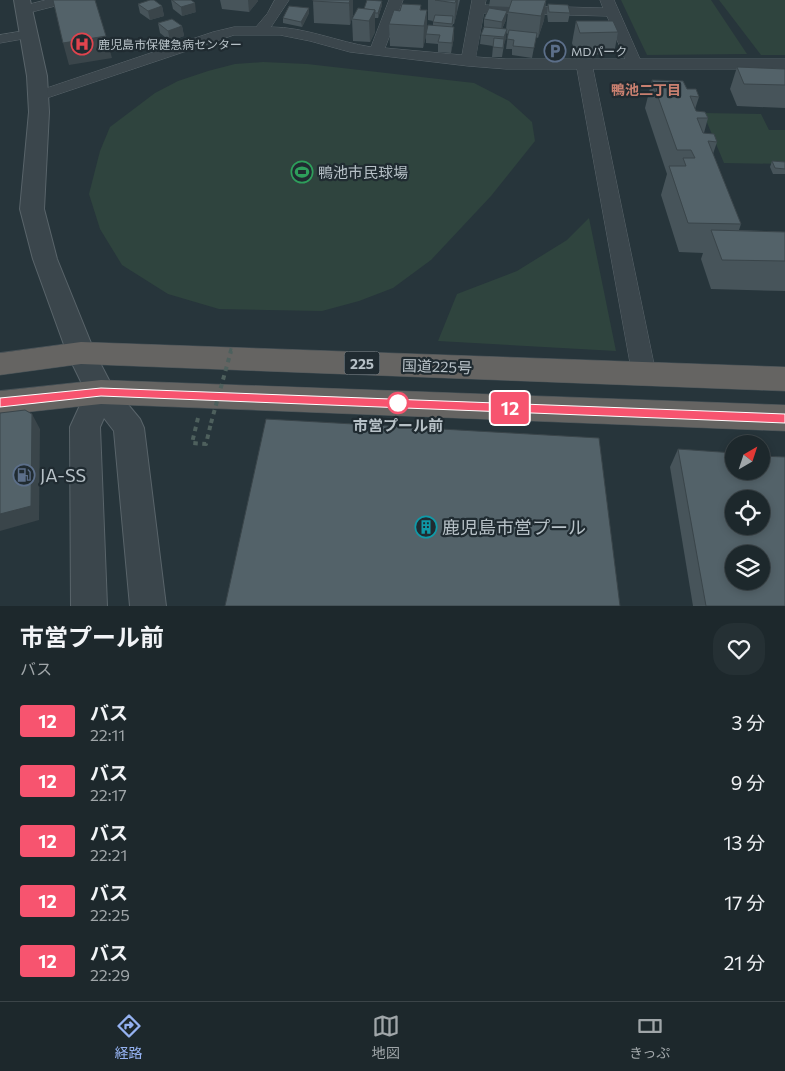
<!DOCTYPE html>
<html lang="ja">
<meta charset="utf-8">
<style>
body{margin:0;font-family:Commissioner,"Noto Sans JP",sans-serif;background:#253034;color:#f1f3f6;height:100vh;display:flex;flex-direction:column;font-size:19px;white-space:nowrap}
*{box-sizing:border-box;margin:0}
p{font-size:16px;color:#a0a6a9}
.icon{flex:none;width:28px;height:28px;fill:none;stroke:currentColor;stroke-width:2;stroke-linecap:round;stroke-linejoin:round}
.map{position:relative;height:606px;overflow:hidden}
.panel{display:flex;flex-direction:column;background:#1d282c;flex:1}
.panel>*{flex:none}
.badge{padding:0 10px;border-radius:4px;font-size:18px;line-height:32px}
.needle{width:32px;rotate:39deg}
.tools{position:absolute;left:725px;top:435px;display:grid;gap:10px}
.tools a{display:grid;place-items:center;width:45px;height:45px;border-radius:50%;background:#1d282c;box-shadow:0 2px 8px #0003,0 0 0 1px #3b4448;font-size:25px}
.map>.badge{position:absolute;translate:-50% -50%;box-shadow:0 0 0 2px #fff}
.round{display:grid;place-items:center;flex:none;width:52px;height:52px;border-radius:20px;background:#253034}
.headline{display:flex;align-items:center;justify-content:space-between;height:85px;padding:0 20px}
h1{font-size:24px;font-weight:700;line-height:38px}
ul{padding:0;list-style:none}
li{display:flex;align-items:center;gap:15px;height:60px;padding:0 20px}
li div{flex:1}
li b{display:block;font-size:19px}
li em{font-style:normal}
li .badge{min-width:55px;font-weight:700;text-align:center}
.menu{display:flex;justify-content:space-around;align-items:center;height:70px;border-top:1px solid #3b4448;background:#1d282c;font-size:14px;color:#a0a6a9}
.menu a{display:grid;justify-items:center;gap:2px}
.menu .active{color:#95b2f1}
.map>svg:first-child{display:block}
.green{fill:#2f443e}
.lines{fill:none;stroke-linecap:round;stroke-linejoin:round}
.minor-casing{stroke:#59646a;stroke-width:1}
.tertiary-casing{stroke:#59646a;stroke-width:2}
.trunk-casing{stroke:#465157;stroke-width:1}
.path{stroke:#4e605d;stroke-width:4;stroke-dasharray:4.5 4.5;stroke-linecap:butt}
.minor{fill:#3b464c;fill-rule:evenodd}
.tertiary{fill:#3b464c;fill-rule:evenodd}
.trunk{fill:#656462;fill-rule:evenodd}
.path-bridge-far1{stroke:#4e605d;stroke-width:3;stroke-dasharray:4 4;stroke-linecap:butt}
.path-bridge{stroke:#4e605d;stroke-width:4;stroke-dasharray:4.5 4.5;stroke-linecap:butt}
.wall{fill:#47545a}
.shaded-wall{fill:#3a454a}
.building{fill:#536269;stroke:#3a454a;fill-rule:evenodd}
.line{fill:#f7546f;stroke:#fff}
.stop-dot{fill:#fff;stroke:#f7546f;stroke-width:2.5}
.labels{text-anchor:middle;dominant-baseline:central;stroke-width:4.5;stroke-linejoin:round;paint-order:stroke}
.far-poi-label{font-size:12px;fill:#b7c1c7;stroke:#202b31;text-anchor:start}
.far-neighbourhood-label{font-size:14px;font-weight:bold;fill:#c98070;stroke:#202b31}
.shield{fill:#202b31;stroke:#8a949a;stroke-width:1}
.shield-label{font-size:14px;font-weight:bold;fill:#b7c1c7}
.poi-label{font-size:15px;fill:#b7c1c7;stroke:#202b31;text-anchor:start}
.street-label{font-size:15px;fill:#b7c1c7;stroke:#202b31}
.stop-label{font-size:15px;font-weight:bold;fill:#b7c1c7;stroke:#202b31}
.near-poi-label{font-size:18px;fill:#b7c1c7;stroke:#202b31;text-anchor:start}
</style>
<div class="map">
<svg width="785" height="606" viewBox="0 0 785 606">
<rect width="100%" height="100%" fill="#27353b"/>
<g class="green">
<path d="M621,0H711L747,54L647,55Z"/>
<path d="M719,0H785V55H761Z"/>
<path d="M263,62L307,64L474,83L509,101L532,122L535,141L491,196L431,260L393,288L359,301L322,311L219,309L168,294L122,265L100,229L89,194L100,151L110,127L155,93L178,81L208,71L235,64Z"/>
<path d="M703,113L761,114L769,130H785V164L724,163Z"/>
<path d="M589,218L616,351L438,341L457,294L517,271L567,240Z"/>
</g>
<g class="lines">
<g class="minor-casing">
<g id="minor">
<path d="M46,0H69L67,3L24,14L17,10L19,7Z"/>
<path d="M275,0H289L271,27C305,27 338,42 371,47L389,0H403L385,48L462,55L472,0H486L485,5L603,8L600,0H614L640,59H785V69H593L656,374L652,380L644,383L636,380L632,374L577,69H506L468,66L350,52L310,41L280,35H234L44,99H32L30,96L32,93L213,32L234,27H256L267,14ZM484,13L607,16L625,59H506L476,57Z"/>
<path d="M29,30L34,31L36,34L34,37L0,43V35Z"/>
</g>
</g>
<g class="tertiary-casing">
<path id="tertiary" d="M14,0H30L47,76L49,112L44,209L57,259L95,353L111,384L140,419L144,428L166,606H130L114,431L104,418L100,427L107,606H71L70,427L86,392L67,353L33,259L20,209L29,112L27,76Z"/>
</g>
<g class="trunk-casing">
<g id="trunk">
<path d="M81,342L785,367V391L81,364L0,375V353Z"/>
<path d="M101,380L785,405V431L101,404L0,415V391Z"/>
</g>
</g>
<path class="path" d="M198,418L192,443L206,444L211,423"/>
<use href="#minor" class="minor"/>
<use href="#tertiary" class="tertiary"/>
<use href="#trunk" class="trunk"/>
<path class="path-bridge-far1" d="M230,352L232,346"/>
<path class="path-bridge" d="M211,423L231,351"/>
</g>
<g class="wall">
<path d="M171,0L196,12L182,16L173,9Z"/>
<path d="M220,0H258V1L249,12L222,9Z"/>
<path d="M353,0V14L350,25L314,23L313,1Z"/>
<path d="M428,0H460L454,24H453L452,27H454V37L451,53L438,52V44L426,43V34L433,26V21L428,20Z"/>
<path d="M490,0H546L544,20L538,38L536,37L532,58L512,55V49H506L508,34L506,33L502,57H492L493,46L480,44L481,35L484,27V19L506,20L502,29H506L508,12L510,7L489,6Z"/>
<path d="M138,4L162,6L164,16L150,20L140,13Z"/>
<path d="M548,4L570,13L568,22H548L547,13Z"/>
<path d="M382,5L378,18H375V32L370,42L353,41L352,19L364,9Z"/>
<path d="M421,5V10H427V32L423,48L390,46L389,24L400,11Z"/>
<path d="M309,13L302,27L283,23V18Z"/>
<path d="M576,21L618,32L614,54L576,55L572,43Z"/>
<path d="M158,23L182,26L184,36L170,41L160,33Z"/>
<path d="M737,67L785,69V108L737,106L730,89Z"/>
<path d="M652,80L687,89L699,97L695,109L696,111L708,118L704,133L717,142L713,154L741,224L739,230L785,232V291L711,289L701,259L703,253L679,252L661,195L667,174L645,108Z"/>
<path d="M772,161L785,162V174H773L770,167Z"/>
<path d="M678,449L785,606H693L670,467Z"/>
</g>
<g class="shaded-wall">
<path d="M248,0H258V1L249,12Z"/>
<path d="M350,0H353V14L350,25L349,3Z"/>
<path d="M456,0H458L457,12L454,24Z"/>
<path d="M546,0L544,20L538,38L541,16Z"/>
<path d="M382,1V5L378,18V13Z"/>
<path d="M195,3L196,12L182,16L181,7Z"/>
<path d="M162,6L164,16L150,20L148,11Z"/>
<path d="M309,8V13L302,27L301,22Z"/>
<path d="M375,10V32L370,42L369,21Z"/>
<path d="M427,10V32L423,48L424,26Z"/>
<path d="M507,11L506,20L501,31L502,22Z"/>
<path d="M182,26L184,36L170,41L168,31Z"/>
<path d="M454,27V37L451,53L452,43Z"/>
<path d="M507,29L506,39L503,47L504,37Z"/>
<path d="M106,36L112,58L69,65L63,43Z"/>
<path d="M32,414L40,429L39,520L0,531V514Z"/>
</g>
<g class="building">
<path d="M53,0H95L106,36L63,43Z"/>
<path d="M150,0H154L162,6L148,11L138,4Z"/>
<path d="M172,0H191L195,3L181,7Z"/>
<path d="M313,0H350L349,3L313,1Z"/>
<path d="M367,0L382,1L378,13H375V10L364,9Z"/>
<path d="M435,0H456L455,3Z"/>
<path d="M512,0H546L541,16L508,12Z"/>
<path d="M402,4L421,5L420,10H427L424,26L389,24L394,10L400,11Z"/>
<path d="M548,4L568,5L570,13L549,12Z"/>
<path d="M289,6L309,8L301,22L283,18Z"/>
<path d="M358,8L375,10L369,21L352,19Z"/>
<path d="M489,8L507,11L502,22L484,19Z"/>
<path d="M435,15L453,16L452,24L433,22Z"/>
<path d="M172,19L182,26L168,31L158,23Z"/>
<path d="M576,21H613L618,32L580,33Z"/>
<path d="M428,25L454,27L452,43L438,42L440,35L426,34Z"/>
<path d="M484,27L507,29L504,37L481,35Z"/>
<path d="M509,30L537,33L534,48L513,46L514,40L507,39Z"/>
<path d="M494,38L504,39L503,48L493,47Z"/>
<path d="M737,67L785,69V85L744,84Z"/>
<path d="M652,80L683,81L687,89H696L699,97L690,96L696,111L705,112L708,118H697L703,133L714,134L717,142L708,141L741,224L688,223L669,166H686L683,158H695L691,150H677Z"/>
<path d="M772,161L785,162V169L775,168Z"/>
<path d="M711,230L785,232V261L722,260Z"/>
<path d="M25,410L32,414L31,506L0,514V413Z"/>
<path d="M266,419L599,438L620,606H225Z"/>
<path d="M678,449L734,453V471H761V456L785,457V606H706ZM734,499H761V526H734ZM734,554H761V581H734Z"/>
</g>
<path class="line" d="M101,388L785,414V423L101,396L0,407V398Z"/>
<defs>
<g id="hospital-ring" transform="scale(1.125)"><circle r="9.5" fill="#202b31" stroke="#e0444e" stroke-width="1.5"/><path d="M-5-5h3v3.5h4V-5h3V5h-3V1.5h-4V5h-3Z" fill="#e0444e"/></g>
<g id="parking-ring" transform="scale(1.125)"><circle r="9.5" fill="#202b31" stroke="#5c6f8a" stroke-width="1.5"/><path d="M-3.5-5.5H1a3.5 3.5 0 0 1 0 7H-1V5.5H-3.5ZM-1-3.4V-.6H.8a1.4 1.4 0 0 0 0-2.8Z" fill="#5c6f8a"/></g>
<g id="stadium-ring" transform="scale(1.125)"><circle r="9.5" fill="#202b31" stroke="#2e9e5b" stroke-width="1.5"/><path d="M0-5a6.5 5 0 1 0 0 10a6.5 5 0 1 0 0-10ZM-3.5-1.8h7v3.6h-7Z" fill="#2e9e5b"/></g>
<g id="fuel-ring" transform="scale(1.125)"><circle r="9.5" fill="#202b31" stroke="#5c6f8a" stroke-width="1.5"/><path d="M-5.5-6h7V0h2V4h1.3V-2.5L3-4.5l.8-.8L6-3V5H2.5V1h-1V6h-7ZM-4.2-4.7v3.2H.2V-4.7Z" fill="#5c6f8a"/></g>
<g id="building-ring" transform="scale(1.125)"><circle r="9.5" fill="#202b31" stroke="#0f9aa8" stroke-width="1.5"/><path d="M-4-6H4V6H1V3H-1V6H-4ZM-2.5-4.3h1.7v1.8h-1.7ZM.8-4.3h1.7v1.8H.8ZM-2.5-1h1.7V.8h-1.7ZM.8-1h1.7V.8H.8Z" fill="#0f9aa8"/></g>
</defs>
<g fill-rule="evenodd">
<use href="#hospital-ring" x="82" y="44"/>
<use href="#parking-ring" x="555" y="51"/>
<use href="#stadium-ring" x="302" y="172"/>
<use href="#fuel-ring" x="24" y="475"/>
<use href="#building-ring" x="426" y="527"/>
</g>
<circle class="stop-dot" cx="398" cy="403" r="10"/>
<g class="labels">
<g class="far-poi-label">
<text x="98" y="44">鹿児島市保健急病センター</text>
<text x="571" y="51">MDパーク</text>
</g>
<g class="far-neighbourhood-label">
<text x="646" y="89">鴨池二丁目</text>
</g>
<rect class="shield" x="344.5" y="351.5" width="35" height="23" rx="4"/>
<g class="shield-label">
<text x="362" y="363">225</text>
</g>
<g class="poi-label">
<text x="318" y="172">鴨池市民球場</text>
</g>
<g class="street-label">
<text transform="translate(437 366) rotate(2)">国道225号</text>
</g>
<g class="stop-label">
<text x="398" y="425">市営プール前</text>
</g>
<g class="near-poi-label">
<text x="40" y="475">JA-SS</text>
<text x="442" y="527">鹿児島市営プール</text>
</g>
</g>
</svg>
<div class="tools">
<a><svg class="needle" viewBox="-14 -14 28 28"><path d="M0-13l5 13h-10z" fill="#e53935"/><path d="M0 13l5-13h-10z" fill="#a0a6a9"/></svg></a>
<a><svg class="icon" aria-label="locate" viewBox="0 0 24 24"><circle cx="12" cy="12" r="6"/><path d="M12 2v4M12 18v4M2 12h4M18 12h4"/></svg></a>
<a><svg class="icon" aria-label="layers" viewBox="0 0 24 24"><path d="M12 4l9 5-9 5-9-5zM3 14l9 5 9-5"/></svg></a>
</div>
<b class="badge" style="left:510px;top:408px;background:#f7546f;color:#fff">12</b>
</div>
<section class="panel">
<div class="headline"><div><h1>市営プール前</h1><p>バス</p></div><a class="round"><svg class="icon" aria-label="heart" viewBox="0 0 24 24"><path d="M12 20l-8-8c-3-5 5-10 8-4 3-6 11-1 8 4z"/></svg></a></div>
<ul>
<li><span class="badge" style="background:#f7546f;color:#fff">12</span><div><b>バス</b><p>22:11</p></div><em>3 分</em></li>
<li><span class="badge" style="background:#f7546f;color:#fff">12</span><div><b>バス</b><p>22:17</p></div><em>9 分</em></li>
<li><span class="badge" style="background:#f7546f;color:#fff">12</span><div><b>バス</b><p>22:21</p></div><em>13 分</em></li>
<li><span class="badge" style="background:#f7546f;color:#fff">12</span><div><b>バス</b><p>22:25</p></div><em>17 分</em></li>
<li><span class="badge" style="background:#f7546f;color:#fff">12</span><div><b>バス</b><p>22:29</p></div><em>21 分</em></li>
</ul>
</section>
<nav class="menu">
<a class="active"><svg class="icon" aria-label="directions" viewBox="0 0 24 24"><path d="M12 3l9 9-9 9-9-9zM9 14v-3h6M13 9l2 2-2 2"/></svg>経路</a>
<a><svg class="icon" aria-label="map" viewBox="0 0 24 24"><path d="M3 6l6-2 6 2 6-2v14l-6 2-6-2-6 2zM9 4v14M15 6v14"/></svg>地図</a>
<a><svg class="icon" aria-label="tickets" viewBox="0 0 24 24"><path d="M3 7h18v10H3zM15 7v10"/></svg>きっぷ</a>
</nav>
